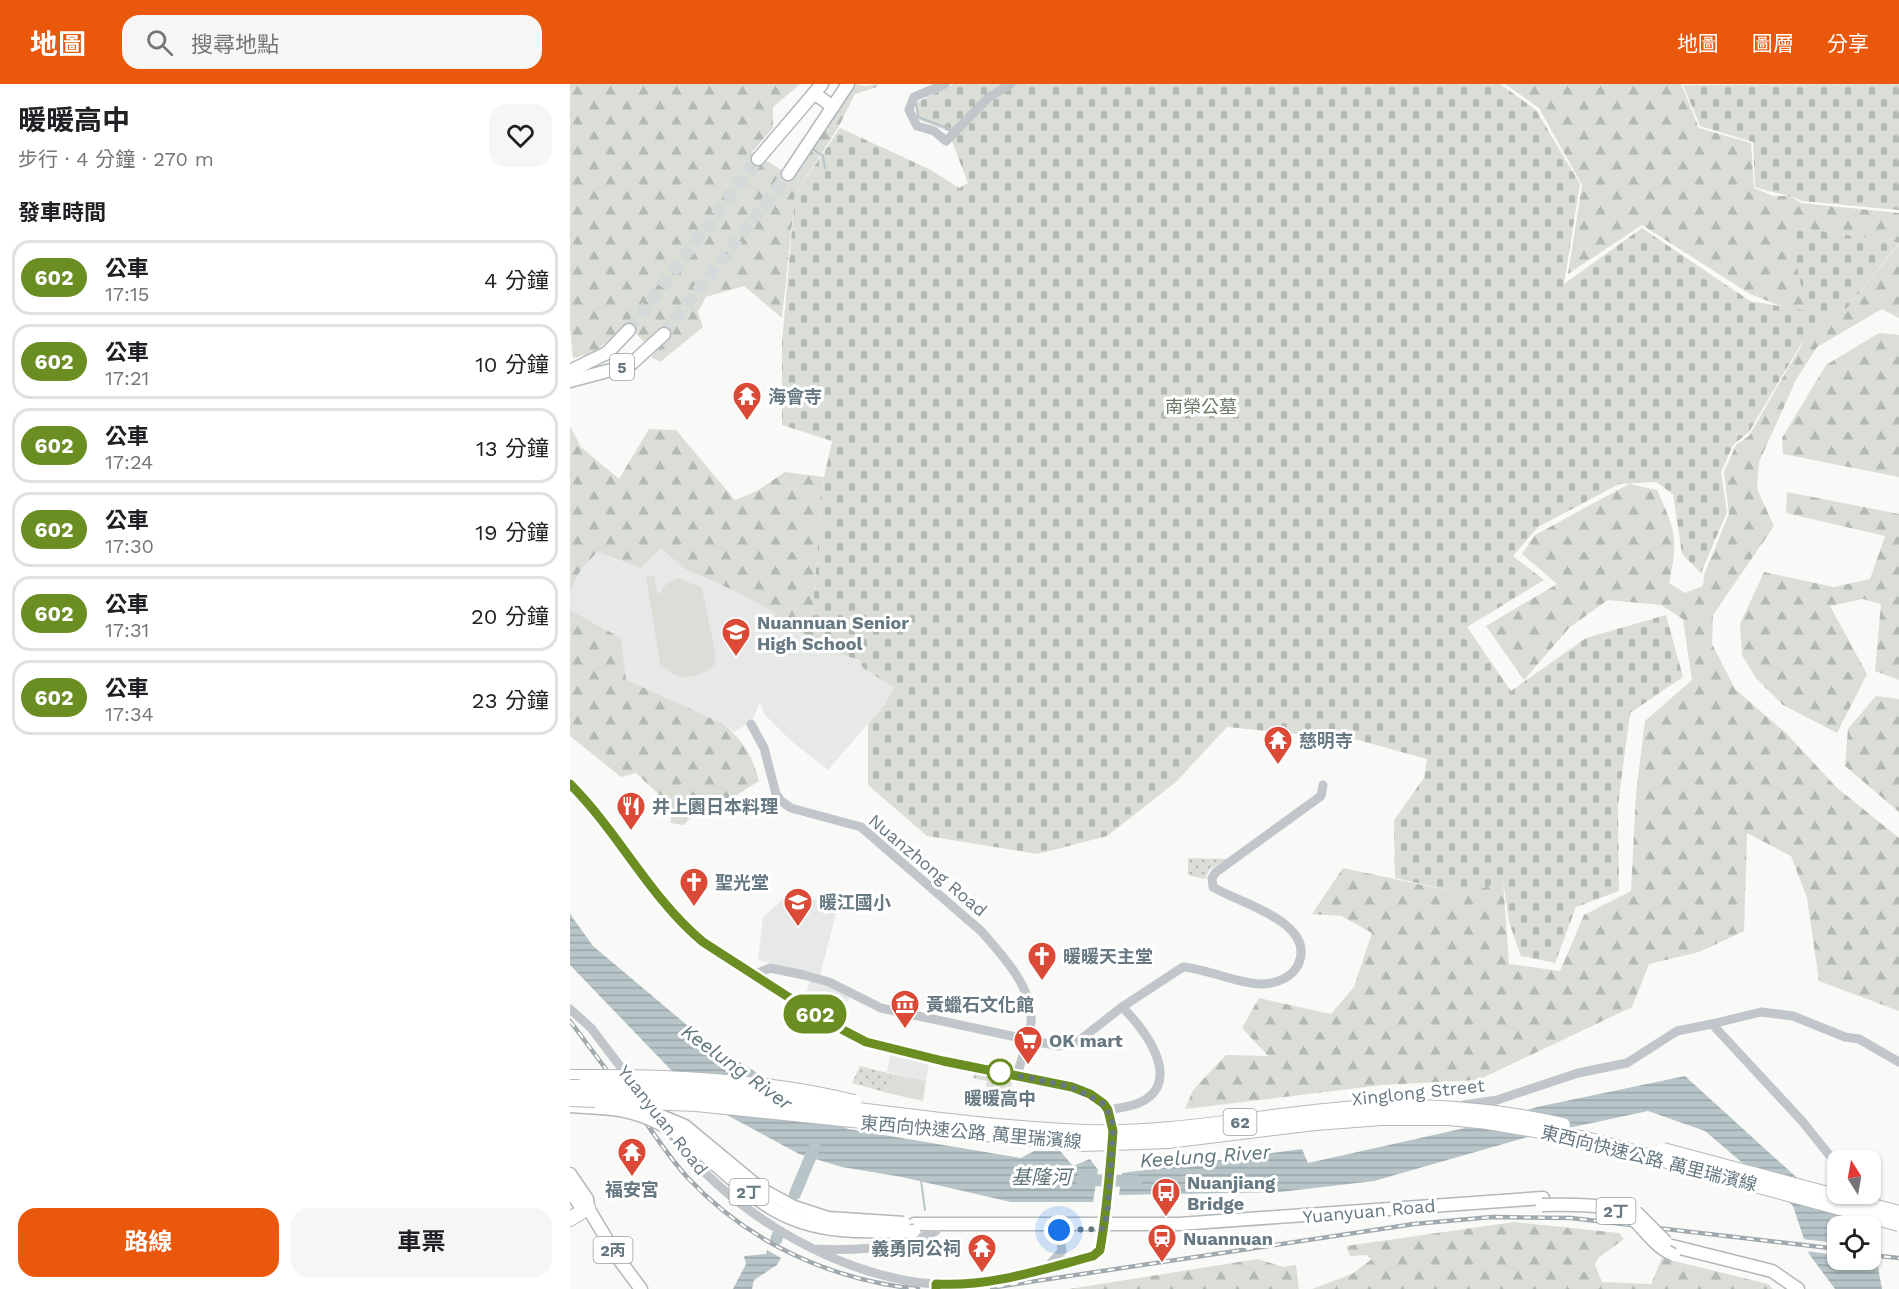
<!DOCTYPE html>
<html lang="zh-TW">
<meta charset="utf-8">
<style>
body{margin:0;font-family:"Work Sans","Noto Sans TC",sans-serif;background:#f6f6f6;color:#202124;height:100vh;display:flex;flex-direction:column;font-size:22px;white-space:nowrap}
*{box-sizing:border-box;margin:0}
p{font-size:20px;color:#757577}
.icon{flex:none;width:33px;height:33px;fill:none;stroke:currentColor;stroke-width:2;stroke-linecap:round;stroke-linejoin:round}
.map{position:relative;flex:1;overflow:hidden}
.side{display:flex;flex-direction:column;background:#fff;width:570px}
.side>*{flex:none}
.badge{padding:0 12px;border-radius:20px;font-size:21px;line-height:39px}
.needle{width:39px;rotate:349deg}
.buttons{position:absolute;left:1257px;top:1066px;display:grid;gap:12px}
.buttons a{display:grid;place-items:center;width:54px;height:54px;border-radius:12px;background:#fff;box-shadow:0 2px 4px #0004;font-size:30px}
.you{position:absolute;width:30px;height:30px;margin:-15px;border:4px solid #fff;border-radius:50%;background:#1a73e8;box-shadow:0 0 0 9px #1a73e833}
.map>.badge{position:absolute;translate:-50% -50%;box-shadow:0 0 0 3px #fff}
h2{padding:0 18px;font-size:22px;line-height:54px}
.round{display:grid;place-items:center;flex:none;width:63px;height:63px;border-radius:18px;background:#f6f6f6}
.overview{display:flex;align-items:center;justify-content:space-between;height:102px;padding:0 18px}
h1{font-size:28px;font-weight:700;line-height:45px}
.button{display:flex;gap:12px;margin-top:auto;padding:12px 18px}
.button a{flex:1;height:69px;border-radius:18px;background:#ea580c;color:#fff;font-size:24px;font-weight:700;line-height:69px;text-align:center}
.button a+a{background:#f6f6f6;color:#202124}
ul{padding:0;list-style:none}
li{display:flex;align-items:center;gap:18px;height:75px;margin:0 12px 9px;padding:0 6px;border:3px solid #e0e0e0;border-radius:18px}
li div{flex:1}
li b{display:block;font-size:22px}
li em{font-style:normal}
li .badge{min-width:66px;font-weight:700;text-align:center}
header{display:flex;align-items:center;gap:36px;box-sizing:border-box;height:84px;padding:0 30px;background:#ea580c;color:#fff}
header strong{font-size:28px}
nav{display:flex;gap:33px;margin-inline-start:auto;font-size:21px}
.search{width:420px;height:54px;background:#f6f6f6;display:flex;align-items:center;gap:15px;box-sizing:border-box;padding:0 21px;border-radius:18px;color:#757577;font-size:22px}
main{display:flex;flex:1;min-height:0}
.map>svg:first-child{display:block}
.built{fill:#e7e9e8}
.green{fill:url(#green-dots)}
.forest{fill:url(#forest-firs)}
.cemetery{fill:url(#cemetery-stones)}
.pitch{fill:#daded7}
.water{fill:url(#water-rules)}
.pier{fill:#f9f9f7}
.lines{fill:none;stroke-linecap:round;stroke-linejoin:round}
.stream{stroke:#b8c5c8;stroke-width:2}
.river{stroke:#b8c5c8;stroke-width:12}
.major-tunnel{stroke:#d4d9da;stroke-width:12;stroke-dasharray:12 6;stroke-linecap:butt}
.major-casing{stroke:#b2b8bb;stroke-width:15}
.highway-casing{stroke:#b4b9bc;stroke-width:16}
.minor{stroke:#c0c6c9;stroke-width:9}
.major{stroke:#fff;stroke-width:12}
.highway{stroke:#fff;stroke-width:14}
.rail-casing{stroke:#a0a9ad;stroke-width:4.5}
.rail{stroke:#fff;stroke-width:2;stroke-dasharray:7;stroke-linecap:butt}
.major-bridge-casing{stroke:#b2b8bb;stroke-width:15;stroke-linecap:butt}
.highway-bridge-casing{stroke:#b4b9bc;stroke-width:16;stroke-linecap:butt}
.major-bridge{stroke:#fff;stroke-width:12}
.highway-bridge{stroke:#fff;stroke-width:14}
.line-casing{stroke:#fff;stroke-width:14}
.line{stroke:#6b8e23;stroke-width:9}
.walk{stroke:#667881;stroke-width:6;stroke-dasharray:0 10.8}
.stop-dot{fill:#fff;stroke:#6b8e23;stroke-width:3}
.labels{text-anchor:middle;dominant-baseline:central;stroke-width:6;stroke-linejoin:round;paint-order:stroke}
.shield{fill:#fff;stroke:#94a0a7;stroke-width:1.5}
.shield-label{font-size:16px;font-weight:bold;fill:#667881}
.poi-label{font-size:18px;font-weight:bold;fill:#667881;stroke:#fff;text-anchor:start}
.park-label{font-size:18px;fill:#6a7965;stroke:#fff}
.street-label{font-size:18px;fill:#667881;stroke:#fff}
.stop-label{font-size:18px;font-weight:bold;fill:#667881;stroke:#fff}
.water-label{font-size:20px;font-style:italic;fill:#60767a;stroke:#fff}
</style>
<header>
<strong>地圖</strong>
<div class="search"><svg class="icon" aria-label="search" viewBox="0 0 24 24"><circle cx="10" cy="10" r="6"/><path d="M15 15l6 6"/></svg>搜尋地點</div>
<nav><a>地圖</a><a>圖層</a><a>分享</a></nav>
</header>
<main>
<section class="side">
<div class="overview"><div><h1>暖暖高中</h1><p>步行 · 4 分鐘 · 270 m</p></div><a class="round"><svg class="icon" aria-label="heart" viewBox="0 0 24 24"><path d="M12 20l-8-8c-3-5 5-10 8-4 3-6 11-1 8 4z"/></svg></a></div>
<h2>發車時間</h2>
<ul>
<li><span class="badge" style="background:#6b8e23;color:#fff">602</span><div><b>公車</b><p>17:15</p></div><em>4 分鐘</em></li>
<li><span class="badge" style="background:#6b8e23;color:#fff">602</span><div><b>公車</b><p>17:21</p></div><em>10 分鐘</em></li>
<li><span class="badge" style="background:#6b8e23;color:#fff">602</span><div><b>公車</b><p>17:24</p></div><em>13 分鐘</em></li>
<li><span class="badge" style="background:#6b8e23;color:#fff">602</span><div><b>公車</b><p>17:30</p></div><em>19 分鐘</em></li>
<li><span class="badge" style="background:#6b8e23;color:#fff">602</span><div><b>公車</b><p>17:31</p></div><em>20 分鐘</em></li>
<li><span class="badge" style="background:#6b8e23;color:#fff">602</span><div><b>公車</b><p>17:34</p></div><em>23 分鐘</em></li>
</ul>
<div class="button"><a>路線</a><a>車票</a></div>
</section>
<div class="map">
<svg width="1329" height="1205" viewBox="0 0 1329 1205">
<defs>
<pattern id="green-dots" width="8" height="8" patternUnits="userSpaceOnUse" patternTransform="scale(1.5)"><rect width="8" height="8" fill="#daded7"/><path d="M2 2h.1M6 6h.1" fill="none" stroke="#b5b9b4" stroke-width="1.8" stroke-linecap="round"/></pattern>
<pattern id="forest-firs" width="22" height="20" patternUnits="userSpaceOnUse" patternTransform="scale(1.5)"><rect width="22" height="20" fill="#daded7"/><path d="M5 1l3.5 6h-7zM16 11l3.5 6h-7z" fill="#b5b9b4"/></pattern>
<pattern id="cemetery-stones" width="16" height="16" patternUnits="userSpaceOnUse" patternTransform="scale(1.5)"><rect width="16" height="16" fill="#daded7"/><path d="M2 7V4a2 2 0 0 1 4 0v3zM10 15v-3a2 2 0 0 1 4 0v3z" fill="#b5b9b4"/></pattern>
<pattern id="water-rules" width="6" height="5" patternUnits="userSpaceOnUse" patternTransform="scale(1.5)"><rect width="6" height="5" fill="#b8c5c8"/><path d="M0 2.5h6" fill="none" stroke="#99a5a8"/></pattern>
</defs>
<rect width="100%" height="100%" fill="#f9f9f7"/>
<g class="built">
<path d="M91,463L115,485L167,508L224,539L230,549L241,552L270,570L289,576L293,584L324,604L315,620L258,686L220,656L194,630L190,618L182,637L164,648L152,639L55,596L51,554L0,526V508L10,487L27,468L71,484Z"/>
<path d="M215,813L269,818L250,891L188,876L193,833Z"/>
<path d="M240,897L267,905L281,912L265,936L233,918Z"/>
<path d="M321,969L359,979L356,997L317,988Z"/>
</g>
<g class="green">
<path d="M618,774L657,775L640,785L635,795L618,791Z"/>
<path d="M290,982L322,990L317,1009L282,999Z"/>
<path d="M405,986L443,993L439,1015L423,1012L416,1002L417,997L403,994Z"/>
</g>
<g class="forest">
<path d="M0,0H230L203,23V44L182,68L223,93L283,0L296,2L308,0L307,3L285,10L268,44L225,111L212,234L174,202L136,213L128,228L133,243L90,278L81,273L105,245L96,240L77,261L57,240L24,269L3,274L0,243Z"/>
<path d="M935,0H1111L1129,44L1181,59L1184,104L1203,112H1220L1231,119L1329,129V159L1231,144L1273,229L1329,160V234L1312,225L1247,263L1226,296L1189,378L1187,405L1204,442L1143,531L1142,560L1165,605L1217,650L1266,703L1329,754V927L1249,897L1237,814L1221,772L1177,749L1174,847L1129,868L1079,880L1062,923L908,996L812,1001L615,1025L623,1006L656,971L698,972L672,944L689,914L761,930L784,903L802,849L771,832L742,830L773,784L895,810L933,797L939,880L990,887L1014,831L1061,807L1066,709L1075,637L1122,596L1113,535L1091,521L1038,516L1000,543L954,596L916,542L987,500L952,470L965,451L1059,400L1087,406C1106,447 1108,456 1099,499L1115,509L1133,502L1134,491L1159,430L1154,388L1166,361L1179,352L1246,236L1180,210L1072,141L998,190L1012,101L969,24Z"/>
<path d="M1309,249L1329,251V393L1213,370L1212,354L1256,281Z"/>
<path d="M0,342L11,363L49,395L79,345L106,346L165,416L187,407L215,388L254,393L241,544L270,570L241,552L230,549L224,539L205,541V529L167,508L115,485L91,464L71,484L27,468L10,487L0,508Z"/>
<path d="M1217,408L1329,430V596L1305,587L1311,520L1293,515L1260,522L1297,590L1267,649L1213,621L1186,594L1172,571L1170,540L1194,488L1264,503L1300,495L1315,452L1216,429Z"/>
<path d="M0,526L51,554L56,596L152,639C172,655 183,672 189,697L146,724L135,717L114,741L101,739L100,721L66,689L51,693L0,652Z"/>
<path d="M1306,612L1329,615V728L1275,682L1278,645Z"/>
<path d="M944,1138L1049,1149L1054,1155L1028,1174L1025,1181L1032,1198L1081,1200L1092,1174L1198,1200L1203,1205H742L782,1190L802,1175L796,1171L780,1172L776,1162Z"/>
<path d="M688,1175L713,1183L726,1181L729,1205H499Z"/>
</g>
<g class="cemetery">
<path d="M383,0H930L966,26L1010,100L994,200L1072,144L1180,217L1237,227L1218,144L1230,146L1231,144L1329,159L1273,229L1258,231L1231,260L1179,348L1163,361L1151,388L1157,428L1131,489L1112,470L1103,410L1086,398L1049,400L968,443L943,472L974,496L897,543L941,607L1016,554L1096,531L1113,593L1060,629L1048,721L1049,807L1006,823L985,879L951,872L939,838L933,797L895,810L825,794L824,736L854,694L857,675L788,656L657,643L606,698L537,752L468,770L357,752L298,701V640L315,620L324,604L293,584L289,576L270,570L241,544L254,393L262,357L212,341V258L225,111L270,44L361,86L389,104L398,99L378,47L349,36L346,19Z"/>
<path d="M1329,0V126L1232,117C1217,109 1200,109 1185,103L1183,58L1130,42L1113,1Z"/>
</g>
<g class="pitch">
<path d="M84,491L88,511L97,499L108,494L132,504L146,573L144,581C126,597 106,598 90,579L76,493Z"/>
<path d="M322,990L356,997L353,1017L317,1009Z"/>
</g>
<g class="water">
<path d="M0,830L23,862L137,958L278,1045L451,1074L464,1067H490L503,1082L520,1075L528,1086L523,1118H441L332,1093L272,1083L229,1070L157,1031L100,985L0,881Z"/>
<path d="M1115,992L1281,1143H1268V1176H1300L1301,1159L1304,1161L1312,1205H1265L1239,1170L1223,1122L1135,1047L1078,1027L961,1052L804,1097L710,1108L549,1111L552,1089L732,1065L738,1079L895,1044L967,1023Z"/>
<path d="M197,1166L211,1174L207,1181L184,1196L182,1205H163L176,1180L174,1172L196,1170Z"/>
</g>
<path class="pier" d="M1232,1155L1267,1159V1171L1235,1167Z"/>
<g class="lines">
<g class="stream">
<path d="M346,18L348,33L380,45"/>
<path d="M241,64L253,72L255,84"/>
<path d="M351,1096L355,1126"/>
</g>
<g class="river">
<path d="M512,1096L567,1097"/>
<path d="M225,1110L245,1062"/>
<path d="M206,1156L208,1151"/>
</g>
<g class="major-tunnel">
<path d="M59,246L188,75"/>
<path d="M94,250L218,90"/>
</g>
<g class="major-casing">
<g id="major">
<path d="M244,9L263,23"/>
<path d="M188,75L252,0"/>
<path d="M218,90L278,0"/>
<path d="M0,287L37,269L59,246"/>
<path d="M0,297L60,281L94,250"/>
<path d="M0,1022L31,1024"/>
<path d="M0,1090L17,1115L18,1124L48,1174L71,1205"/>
<path d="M0,1107L9,1120L18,1124"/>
<path d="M344,1140H609L973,1114"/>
<path d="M1102,1162L1202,1187L1228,1205"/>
</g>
</g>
<g class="highway-casing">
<g id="highway">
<path d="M0,993H16"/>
<path d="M0,1135L18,1124"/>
</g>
</g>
<g class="minor">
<path d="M375,0L344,13L339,26L347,42L364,47L376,57L419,13L441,0"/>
<path d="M181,640L194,664L206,710L211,717L221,724L291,743L411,847C431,870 464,904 461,938C459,956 451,975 447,992"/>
<path d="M0,700C49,748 80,814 133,858L254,936L296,958L373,977L502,1003L520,1010L534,1020L538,1026L543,1047C540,1088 537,1127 530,1166L523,1172C477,1184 433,1201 385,1201C281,1202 158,1130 98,1046"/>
<path d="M183,891L200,884L234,891L259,898L311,924L488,962L506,959L552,923"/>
<path d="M0,925L21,944L59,994"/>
<path d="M1142,940L1191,928L1223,932L1275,953L1289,955L1329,978"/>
<path d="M894,1021L927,1016L1008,989L1057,979L1107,947L1142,940L1232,1037L1268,1082"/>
<path d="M538,1026C548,1024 561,1023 571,1018C614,997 574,944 552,923L613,883C638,885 671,901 694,900C708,899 722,893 728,881C748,838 668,819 643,803L642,794L646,788L751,712L753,701"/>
<path d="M248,1165C287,1167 331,1164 366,1147"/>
<path d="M478,1182L492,1167L488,1140"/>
</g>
<use href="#major" class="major"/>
<use href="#highway" class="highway"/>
<g class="rail-casing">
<g id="rail">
<path d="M0,937C25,970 49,1003 74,1036C88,1056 102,1077 118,1094C179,1159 261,1196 348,1205"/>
<path d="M1300,1171L1329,1174"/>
<path d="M413,1205L844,1140L922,1133L1001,1134L1268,1165"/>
</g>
</g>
<use href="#rail" class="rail"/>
<g class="major-bridge-casing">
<g id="major-bridge">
<path d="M67,1022L115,1042L191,1105L224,1123L258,1134L334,1139"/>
<path d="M31,1024C113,1028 142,1091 206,1127C249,1151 297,1148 344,1147"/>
<path d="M972,1121C1001,1121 1043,1117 1066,1138C1079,1151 1087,1164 1104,1171"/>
<path d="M1066,1128L1096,1158"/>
</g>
</g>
<g class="highway-bridge-casing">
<g id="highway-bridge">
<path d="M16,993C105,992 198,997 284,1018"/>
<path d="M0,1003C172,1001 343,1041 515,1048C607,1051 698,1030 789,1024C858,1020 926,1026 993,1041"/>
<path d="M0,1015L126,1020L513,1060L598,1057L745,1039L812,1034H879L918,1038L1016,1055L1329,1140"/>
<path d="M1093,1066L1329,1129"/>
</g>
</g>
<use href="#major-bridge" class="major-bridge"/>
<use href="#highway-bridge" class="highway-bridge"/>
</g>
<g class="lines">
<g class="line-casing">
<path id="line" d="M0,700C49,749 80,814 133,858L254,936L296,958L373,977L502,1003L520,1010L534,1020L538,1026L543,1047C540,1088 537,1126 530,1166L523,1172C470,1186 421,1203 366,1200V1205"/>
</g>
<use href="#line" class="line"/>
<path class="walk" d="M430,988L502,1003L534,1020L542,1037L543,1047L537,1132L532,1145L489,1146"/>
</g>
<defs>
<g id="temple-pin" transform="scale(1.5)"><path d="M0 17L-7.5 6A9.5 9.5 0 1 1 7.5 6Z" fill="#db4a36" stroke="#fff"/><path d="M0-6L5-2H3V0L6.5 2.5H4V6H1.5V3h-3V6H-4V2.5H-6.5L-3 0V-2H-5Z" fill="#fff"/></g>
<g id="school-pin" transform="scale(1.5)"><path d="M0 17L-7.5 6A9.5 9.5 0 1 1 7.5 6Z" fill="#db4a36" stroke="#fff"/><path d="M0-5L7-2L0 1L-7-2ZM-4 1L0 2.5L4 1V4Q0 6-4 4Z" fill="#fff"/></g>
<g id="restaurant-pin" transform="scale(1.5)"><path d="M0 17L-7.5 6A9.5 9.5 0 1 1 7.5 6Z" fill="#db4a36" stroke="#fff"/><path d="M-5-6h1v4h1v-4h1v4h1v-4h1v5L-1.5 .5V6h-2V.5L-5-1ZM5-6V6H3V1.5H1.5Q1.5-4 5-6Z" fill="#fff"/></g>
<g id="church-pin" transform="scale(1.5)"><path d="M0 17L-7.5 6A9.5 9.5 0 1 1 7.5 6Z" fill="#db4a36" stroke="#fff"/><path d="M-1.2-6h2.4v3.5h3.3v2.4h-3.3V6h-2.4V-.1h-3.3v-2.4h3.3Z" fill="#fff"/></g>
<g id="museum-pin" transform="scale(1.5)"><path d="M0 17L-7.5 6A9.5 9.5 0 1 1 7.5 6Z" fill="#db4a36" stroke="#fff"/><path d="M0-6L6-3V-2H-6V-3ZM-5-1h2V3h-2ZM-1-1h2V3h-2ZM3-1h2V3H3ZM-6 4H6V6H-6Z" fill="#fff"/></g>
<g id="supermarket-pin" transform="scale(1.5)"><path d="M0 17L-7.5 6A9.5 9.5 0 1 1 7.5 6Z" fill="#db4a36" stroke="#fff"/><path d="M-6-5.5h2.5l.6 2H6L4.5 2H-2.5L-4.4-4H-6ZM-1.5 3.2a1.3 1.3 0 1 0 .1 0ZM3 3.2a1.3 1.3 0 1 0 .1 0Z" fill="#fff"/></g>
<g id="bus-pin" transform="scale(1.5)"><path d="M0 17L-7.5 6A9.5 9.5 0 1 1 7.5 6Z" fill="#db4a36" stroke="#fff"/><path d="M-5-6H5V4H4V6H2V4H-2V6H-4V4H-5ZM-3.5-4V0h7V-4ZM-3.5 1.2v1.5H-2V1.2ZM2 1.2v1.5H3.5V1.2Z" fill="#fff"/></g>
<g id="station-pin" transform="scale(1.5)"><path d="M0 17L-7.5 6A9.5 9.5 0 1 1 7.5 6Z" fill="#db4a36" stroke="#fff"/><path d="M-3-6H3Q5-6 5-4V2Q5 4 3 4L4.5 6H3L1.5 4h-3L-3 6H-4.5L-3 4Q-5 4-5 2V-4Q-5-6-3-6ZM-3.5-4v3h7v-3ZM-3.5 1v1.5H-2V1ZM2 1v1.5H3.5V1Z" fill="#fff"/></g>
</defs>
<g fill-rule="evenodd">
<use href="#temple-pin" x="177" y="312"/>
<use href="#school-pin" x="166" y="548"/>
<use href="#temple-pin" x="708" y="656"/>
<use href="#restaurant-pin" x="61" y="722"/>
<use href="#church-pin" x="124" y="798"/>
<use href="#school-pin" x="228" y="818"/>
<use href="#church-pin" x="472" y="872"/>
<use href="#museum-pin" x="335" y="920"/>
<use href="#supermarket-pin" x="458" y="956"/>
<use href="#temple-pin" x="62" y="1068"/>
<use href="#bus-pin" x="596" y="1108"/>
<use href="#station-pin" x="592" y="1154"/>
<use href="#temple-pin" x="412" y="1164"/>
</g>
<circle class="stop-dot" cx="430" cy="988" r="12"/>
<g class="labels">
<g class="shield">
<rect x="40" y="270" width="24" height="26" rx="4.5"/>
<rect x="653.5" y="1025" width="33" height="26" rx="4.5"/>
<rect x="159.5" y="1095" width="39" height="26" rx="4.5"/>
<rect x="1026.5" y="1114" width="39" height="26" rx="4.5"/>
<rect x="23.5" y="1153" width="39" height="26" rx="4.5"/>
</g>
<g class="shield-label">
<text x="52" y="283">5</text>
<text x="670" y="1038">62</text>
<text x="179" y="1108">2丁</text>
<text x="1046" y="1127">2丁</text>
<text x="43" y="1166">2丙</text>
</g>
<g class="poi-label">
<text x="198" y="312">海會寺</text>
<text x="187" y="538">Nuannuan Senior<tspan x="187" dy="21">High School</tspan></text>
<text x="729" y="656">慈明寺</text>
<text x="82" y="722">井上園日本料理</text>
<text x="145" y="798">聖光堂</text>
<text x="249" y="818">暖江國小</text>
<text x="493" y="872">暖暖天主堂</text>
<text x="356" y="920">黃蠟石文化館</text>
<text x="479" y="956">OK mart</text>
<text x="617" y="1098">Nuanjiang<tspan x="617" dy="21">Bridge</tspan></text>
<text x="62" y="1105" text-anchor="middle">福安宮</text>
<text x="613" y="1154">Nuannuan</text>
<text x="391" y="1164" text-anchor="end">義勇同公祠</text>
</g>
<g class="park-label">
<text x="631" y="322">南榮公墓</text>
</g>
<g class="street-label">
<text transform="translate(358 781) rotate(40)">Nuanzhong Road</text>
<text transform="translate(848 1008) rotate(-6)">Xinglong Street</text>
<text transform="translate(93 1036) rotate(52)">Yuanyuan Road</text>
<text transform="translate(401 1048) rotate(5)">東西向快速公路 萬里瑞濱線</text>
<text transform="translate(1079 1074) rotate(14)">東西向快速公路 萬里瑞濱線</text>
<text transform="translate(799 1127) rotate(-5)">Yuanyuan Road</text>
</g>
<g class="stop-label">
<text x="430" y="1014">暖暖高中</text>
</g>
<g class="water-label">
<text transform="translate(167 983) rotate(36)">Keelung River</text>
<text transform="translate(635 1072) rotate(-4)">Keelung River</text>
<text x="471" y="1093">基隆河</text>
</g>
</g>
</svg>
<div class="buttons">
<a><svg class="needle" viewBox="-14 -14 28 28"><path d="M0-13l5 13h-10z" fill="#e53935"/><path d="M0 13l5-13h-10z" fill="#757577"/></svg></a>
<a><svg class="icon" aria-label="locate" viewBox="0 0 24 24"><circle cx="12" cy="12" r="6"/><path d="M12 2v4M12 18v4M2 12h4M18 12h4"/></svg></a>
</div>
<div class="you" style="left:489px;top:1146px"></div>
<b class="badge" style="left:245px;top:930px;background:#6b8e23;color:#fff">602</b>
</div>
</main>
